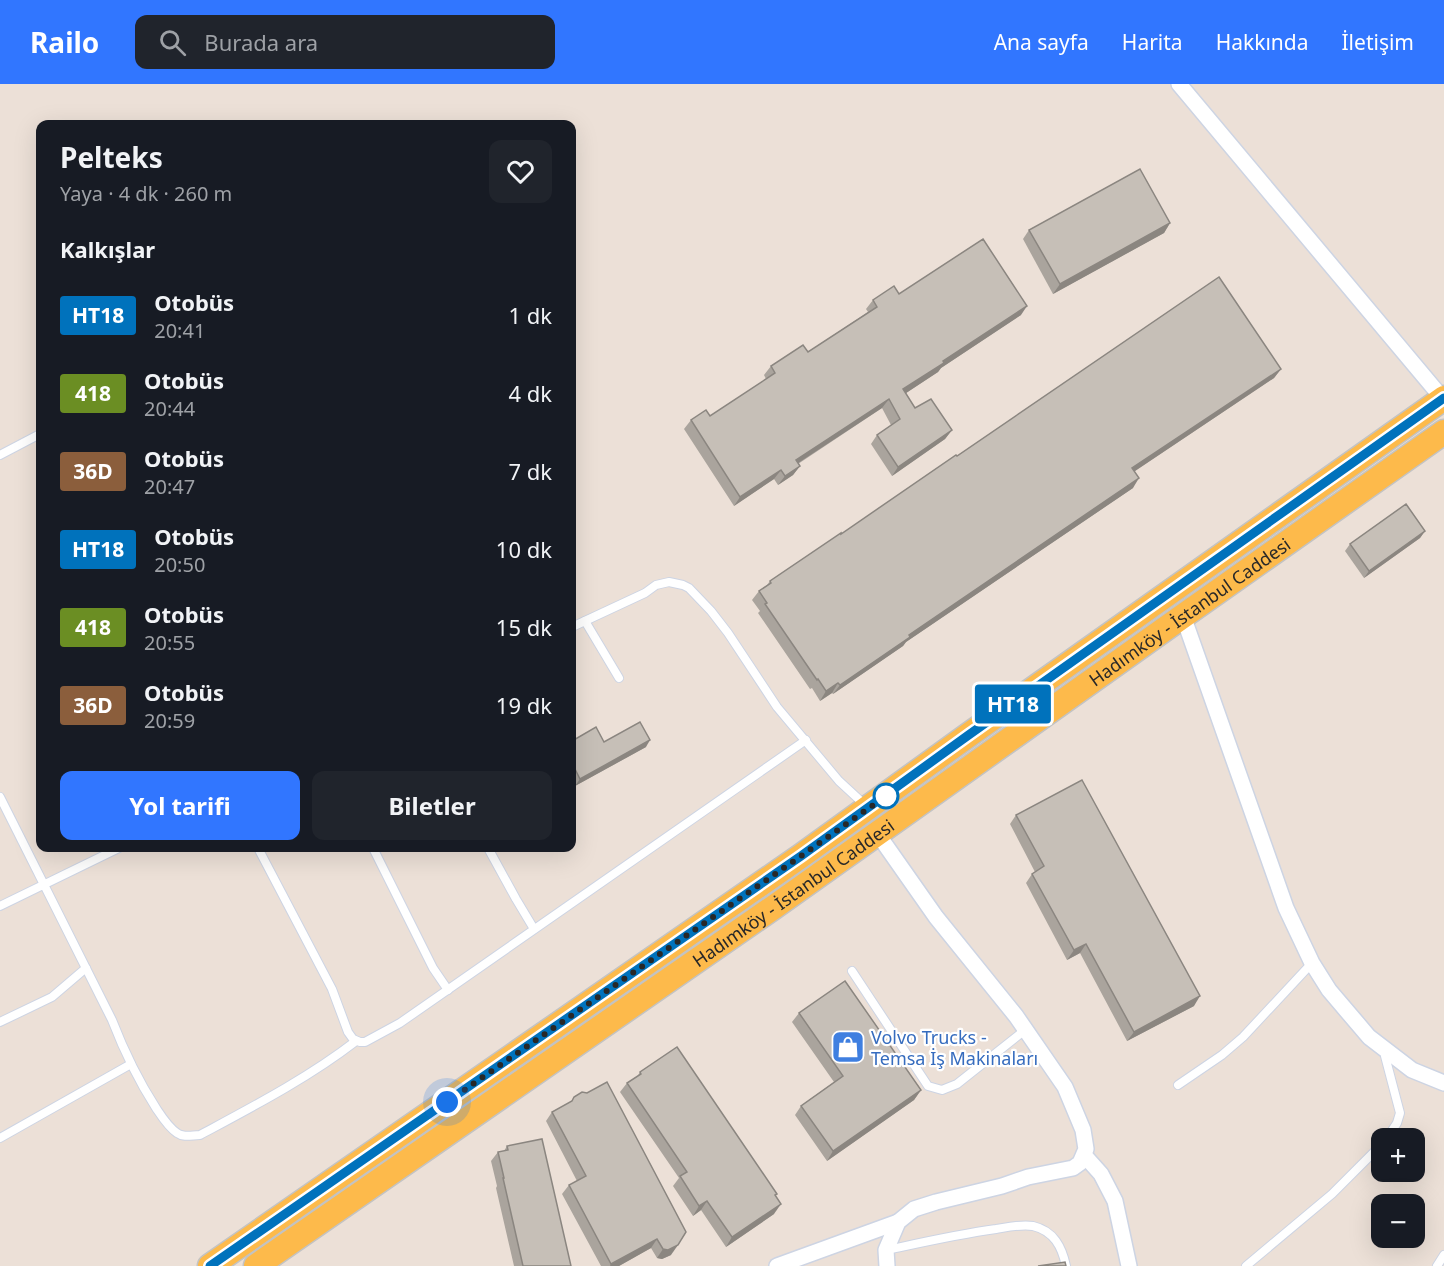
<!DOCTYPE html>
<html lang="tr">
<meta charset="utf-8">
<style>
body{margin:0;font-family:"Noto Sans",sans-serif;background:#20242c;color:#f1f3f6;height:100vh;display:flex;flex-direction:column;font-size:22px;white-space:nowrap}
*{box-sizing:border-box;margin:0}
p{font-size:20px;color:#9ea1a6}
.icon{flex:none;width:33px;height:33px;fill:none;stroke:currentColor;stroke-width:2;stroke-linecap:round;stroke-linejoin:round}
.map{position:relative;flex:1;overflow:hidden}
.details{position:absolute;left:36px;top:36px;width:540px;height:732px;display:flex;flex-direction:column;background:#171b24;border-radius:12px;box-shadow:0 6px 24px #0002}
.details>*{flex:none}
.badge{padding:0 12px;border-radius:4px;font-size:21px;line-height:39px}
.controls{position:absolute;left:1371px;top:1044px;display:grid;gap:12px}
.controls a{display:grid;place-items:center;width:54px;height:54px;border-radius:12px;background:#171b24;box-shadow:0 6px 24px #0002;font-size:30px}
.you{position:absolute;width:30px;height:30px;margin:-15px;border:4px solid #fff;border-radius:50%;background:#1a73e8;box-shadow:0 0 0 9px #1a73e833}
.map>.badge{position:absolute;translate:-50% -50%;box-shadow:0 0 0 3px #fff}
h2{padding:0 24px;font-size:22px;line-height:54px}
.round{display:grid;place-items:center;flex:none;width:63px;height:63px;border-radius:12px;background:#20242c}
.summary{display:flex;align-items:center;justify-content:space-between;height:102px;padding:0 24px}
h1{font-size:28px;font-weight:700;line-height:45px}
.cta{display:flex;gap:12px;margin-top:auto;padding:12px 24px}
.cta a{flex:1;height:69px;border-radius:12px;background:#3176ff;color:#fff;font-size:24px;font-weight:700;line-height:69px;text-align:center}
.cta a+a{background:#20242c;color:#f1f3f6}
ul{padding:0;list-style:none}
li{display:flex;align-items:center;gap:18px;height:78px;padding:0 24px}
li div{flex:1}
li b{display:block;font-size:22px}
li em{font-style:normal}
li .badge{min-width:66px;font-weight:700;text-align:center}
header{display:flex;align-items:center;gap:36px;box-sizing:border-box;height:84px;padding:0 30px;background:#3176ff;color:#fff}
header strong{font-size:28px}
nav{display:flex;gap:33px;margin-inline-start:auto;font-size:21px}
.search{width:420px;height:54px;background:#20242c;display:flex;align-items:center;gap:15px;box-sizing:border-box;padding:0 21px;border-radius:12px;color:#9ea1a6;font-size:22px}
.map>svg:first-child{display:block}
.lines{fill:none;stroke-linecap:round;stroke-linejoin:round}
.service-casing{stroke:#cdd4e3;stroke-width:10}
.minor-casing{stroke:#cdd4e3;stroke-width:18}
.primary-casing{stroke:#c3c3c3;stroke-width:27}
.service{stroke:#fff;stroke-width:8}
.minor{stroke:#fff;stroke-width:15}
.primary{stroke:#fdba4b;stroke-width:24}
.wall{fill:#aaa49d}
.shaded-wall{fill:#8b8680}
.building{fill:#c6bfb7;stroke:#8b8680;stroke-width:1.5}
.line-casing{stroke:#fff;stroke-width:14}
.line{stroke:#0072bc;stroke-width:9}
.walk{stroke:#282828;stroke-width:6;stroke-dasharray:0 10.8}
.stop-dot{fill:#fff;stroke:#0072bc;stroke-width:3}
.labels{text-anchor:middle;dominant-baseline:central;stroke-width:4.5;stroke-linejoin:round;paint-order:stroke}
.street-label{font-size:18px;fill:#282828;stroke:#fff}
.shop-label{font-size:18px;fill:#366cbe;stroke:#fff;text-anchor:start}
</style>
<header>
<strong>Railo</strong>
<div class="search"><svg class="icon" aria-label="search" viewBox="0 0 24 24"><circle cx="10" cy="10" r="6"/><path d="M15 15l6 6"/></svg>Burada ara</div>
<nav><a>Ana sayfa</a><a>Harita</a><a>Hakkında</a><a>İletişim</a></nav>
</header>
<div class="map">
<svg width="1444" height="1182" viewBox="0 0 1444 1182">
<rect width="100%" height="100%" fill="#ece0d7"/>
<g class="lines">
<g class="service-casing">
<g id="service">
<path d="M0,371L40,350"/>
<path d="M585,537L619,594"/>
<path d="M572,543L645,509L656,501L669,498L683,501L689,504L711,527L728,549L777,623L839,697L865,721"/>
<path d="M0,713L112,936C124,967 138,996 156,1024C162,1033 168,1043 177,1049C184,1054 192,1051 200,1051C254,1022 308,994 356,957"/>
<path d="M258,764L332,905L348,948L353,955L360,958H365L400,939L806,656"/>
<path d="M373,764L433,884L448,906"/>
<path d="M488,764L516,815L534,845"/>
<path d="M0,822L119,764"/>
<path d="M852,887L928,1002L942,1006L957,1000L1025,946"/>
<path d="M0,938L52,913L86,884"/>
<path d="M1385,966V972L1400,1029L1397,1039L1387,1054"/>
<path d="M1178,1001L1222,971L1243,953L1312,879"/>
<path d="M0,1054L131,980"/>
<path d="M887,1166C924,1158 959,1150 996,1145C1008,1143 1021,1140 1033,1142C1054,1147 1062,1163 1066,1182"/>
<path d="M1246,1182L1332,1110L1382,1060"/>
<path d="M1437,1182L1444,1171"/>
</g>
</g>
<g class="minor-casing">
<g id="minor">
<path d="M1179,0L1443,315"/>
<path d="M1183,532L1286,824L1312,879L1329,906L1369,953L1412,986L1444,999"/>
<path d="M877,749L936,833L1016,932L1065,1003L1083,1046L1086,1065L1080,1079L1073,1084L1028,1093L1002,1102L936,1118L914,1125L898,1138L886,1166L887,1182"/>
<path d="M1084,1071L1101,1090L1115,1117L1129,1182"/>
<path d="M777,1182L898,1138"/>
</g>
</g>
<g class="primary-casing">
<g id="primary">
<path d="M210,1182L801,772L970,650L1444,314"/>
<path id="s1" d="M256,1182L774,823L1183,532L1444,348"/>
</g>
</g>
<use href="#service" class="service"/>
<use href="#minor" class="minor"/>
<use href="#primary" class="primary"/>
</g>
<g class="wall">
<path d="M1170,139L1164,149L1053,210L1023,155L1029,146Z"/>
<path d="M899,210L1021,231L941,284L938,288L906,309L915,324L952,346L945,355L892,392L871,360L877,351L891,341L882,324L798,380L800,382L793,391L778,401L774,395L734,422L684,345L691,336L710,332L766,295L764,291L771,282L808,268L868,228L866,225L873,216Z"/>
<path d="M1281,285L1274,294L1135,387L1133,404L906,558L903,562L833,610L832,609L820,617L812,604L810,605L758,529L760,527L752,516L759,507L767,501L770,497L841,450L957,372Z"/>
<path d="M1425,447L1420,454L1364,494L1345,467L1350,460Z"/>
<path d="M572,657L604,658L646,663L575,702L572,694Z"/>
<path d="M1016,731L1194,922L1127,957L1080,869L1067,876L1026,799L1032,790L1035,788L1010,740Z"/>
<path d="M799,929L921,1006L914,1016L827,1077L795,1031L801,1022L834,998L792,938Z"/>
<path d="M640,988L777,1110L775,1112L774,1130L726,1163L701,1126L693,1132L673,1102L679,1094L620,1008L627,999L637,993Z"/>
<path d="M574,1013L671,1171L662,1175L657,1174L651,1164L619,1182H601L562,1110L569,1101L577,1097L546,1037L552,1028L570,1019Z"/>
<path d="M507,1062L571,1182H514L496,1104L497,1102L491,1077L498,1068L504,1067Z"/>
</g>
<g class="shaded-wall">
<path d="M1170,139L1164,149L1053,210L1060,200Z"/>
<path d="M1027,222L1021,231L941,284L938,288L897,315L903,305L943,277Z"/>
<path d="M1281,285L1274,294L1126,393L1132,384Z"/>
<path d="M889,315L882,324L789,385L796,376Z"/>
<path d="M952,346L945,355L892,392L898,383Z"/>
<path d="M800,382L793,391L778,401L785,392Z"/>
<path d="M781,386L774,395L734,422L740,413Z"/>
<path d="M1139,394L1133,404L906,558L903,562L833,610L840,601L909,551Z"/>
<path d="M1425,447L1420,454L1364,494L1369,487Z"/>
<path d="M838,599L832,609L820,617L826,607Z"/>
<path d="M650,656L646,663L575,702L580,695Z"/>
<path d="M1086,860L1080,869L1067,876L1074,866Z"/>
<path d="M1200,912L1194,922L1127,957L1134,948Z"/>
<path d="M921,1006L914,1016L827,1077L833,1067Z"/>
<path d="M707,1117L701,1126L693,1132L699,1122Z"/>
<path d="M781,1120L774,1130L726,1163L732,1153Z"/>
<path d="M657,1155L651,1164L619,1182H610L611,1180Z"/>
<path d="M678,1161L671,1171L662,1175L657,1174L663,1165Z"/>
</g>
<g class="building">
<path d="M1140,85L1170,139L1060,200L1029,146Z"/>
<path d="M983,155L1027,222L943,277L944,279L903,305L915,324L931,315L952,346L898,383L877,351L900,335L889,315L796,376L800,382L785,392L781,386L740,413L691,336L706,326L710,332L775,289L771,282L803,261L808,268L877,223L873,216L894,202L899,210Z"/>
<path d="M1219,193L1281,285L1132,384L1139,394L909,551L910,553L840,601L838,599L826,607L818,595L817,596L765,520L767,519L759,507L771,499L770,497L841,449V450L956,371L957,372Z"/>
<path d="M1406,420L1425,447L1369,487L1350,460Z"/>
<path d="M640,638L650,656L580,695L572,679V657L596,643L604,658Z"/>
<path d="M1082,696L1200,912L1134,948L1086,860L1074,866L1032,790L1044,782L1016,731Z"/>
<path d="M845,897L921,1006L833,1067L801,1022L843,992L799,929Z"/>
<path d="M677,963L777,1110L775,1111L781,1120L732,1153L707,1117L699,1122L680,1092L687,1088L627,999L641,990L640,988Z"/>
<path d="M607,998L686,1148L678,1161L668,1166L663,1165L657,1155L611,1180L569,1101L586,1092L552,1028L572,1017L574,1013L582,1008L587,1009Z"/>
<path d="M542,1055L571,1182H523L503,1094H504L498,1068L508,1066L507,1062Z"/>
<path d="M1065,1178L1066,1182H1038Z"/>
</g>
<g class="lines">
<g class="line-casing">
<path id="line" d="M210,1182L801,772L970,650L1444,314"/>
</g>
<use href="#line" class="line"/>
<path class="walk" d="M447,1018L801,772L886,712"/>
</g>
<defs>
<g id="shop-square" transform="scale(1.725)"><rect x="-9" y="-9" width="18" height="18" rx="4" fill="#3f7fe0" stroke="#fff"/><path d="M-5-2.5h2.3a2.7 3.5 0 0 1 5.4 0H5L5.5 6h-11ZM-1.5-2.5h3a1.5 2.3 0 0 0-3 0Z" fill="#fff"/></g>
</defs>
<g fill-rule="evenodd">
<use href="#shop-square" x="848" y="963"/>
</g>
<circle class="stop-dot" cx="886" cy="712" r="12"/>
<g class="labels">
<g class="street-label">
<text stroke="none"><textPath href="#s1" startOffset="1140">Hadımköy - İstanbul Caddesi</textPath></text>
<text stroke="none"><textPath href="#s1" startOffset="654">Hadımköy - İstanbul Caddesi</textPath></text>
</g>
<g class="shop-label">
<text x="871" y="953">Volvo Trucks -<tspan x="871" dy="21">Temsa İş Makinaları</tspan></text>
</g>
</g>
</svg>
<div class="controls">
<a>+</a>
<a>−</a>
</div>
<div class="you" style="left:447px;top:1018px"></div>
<b class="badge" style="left:1013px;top:620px;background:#0072bc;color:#fff">HT18</b>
<section class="details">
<div class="summary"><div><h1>Pelteks</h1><p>Yaya · 4 dk · 260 m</p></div><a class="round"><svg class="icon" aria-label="heart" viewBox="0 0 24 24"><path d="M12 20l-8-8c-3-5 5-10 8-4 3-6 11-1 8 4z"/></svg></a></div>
<h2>Kalkışlar</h2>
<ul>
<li><span class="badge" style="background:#0072bc;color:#fff">HT18</span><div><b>Otobüs</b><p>20:41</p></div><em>1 dk</em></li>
<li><span class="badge" style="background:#6b8e23;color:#fff">418</span><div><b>Otobüs</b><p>20:44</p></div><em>4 dk</em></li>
<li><span class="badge" style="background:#8b5e3c;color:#fff">36D</span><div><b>Otobüs</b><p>20:47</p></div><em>7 dk</em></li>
<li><span class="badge" style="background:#0072bc;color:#fff">HT18</span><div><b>Otobüs</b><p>20:50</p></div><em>10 dk</em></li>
<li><span class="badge" style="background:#6b8e23;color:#fff">418</span><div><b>Otobüs</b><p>20:55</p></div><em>15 dk</em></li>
<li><span class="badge" style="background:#8b5e3c;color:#fff">36D</span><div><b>Otobüs</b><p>20:59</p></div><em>19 dk</em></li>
</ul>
<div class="cta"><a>Yol tarifi</a><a>Biletler</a></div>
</section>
</div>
